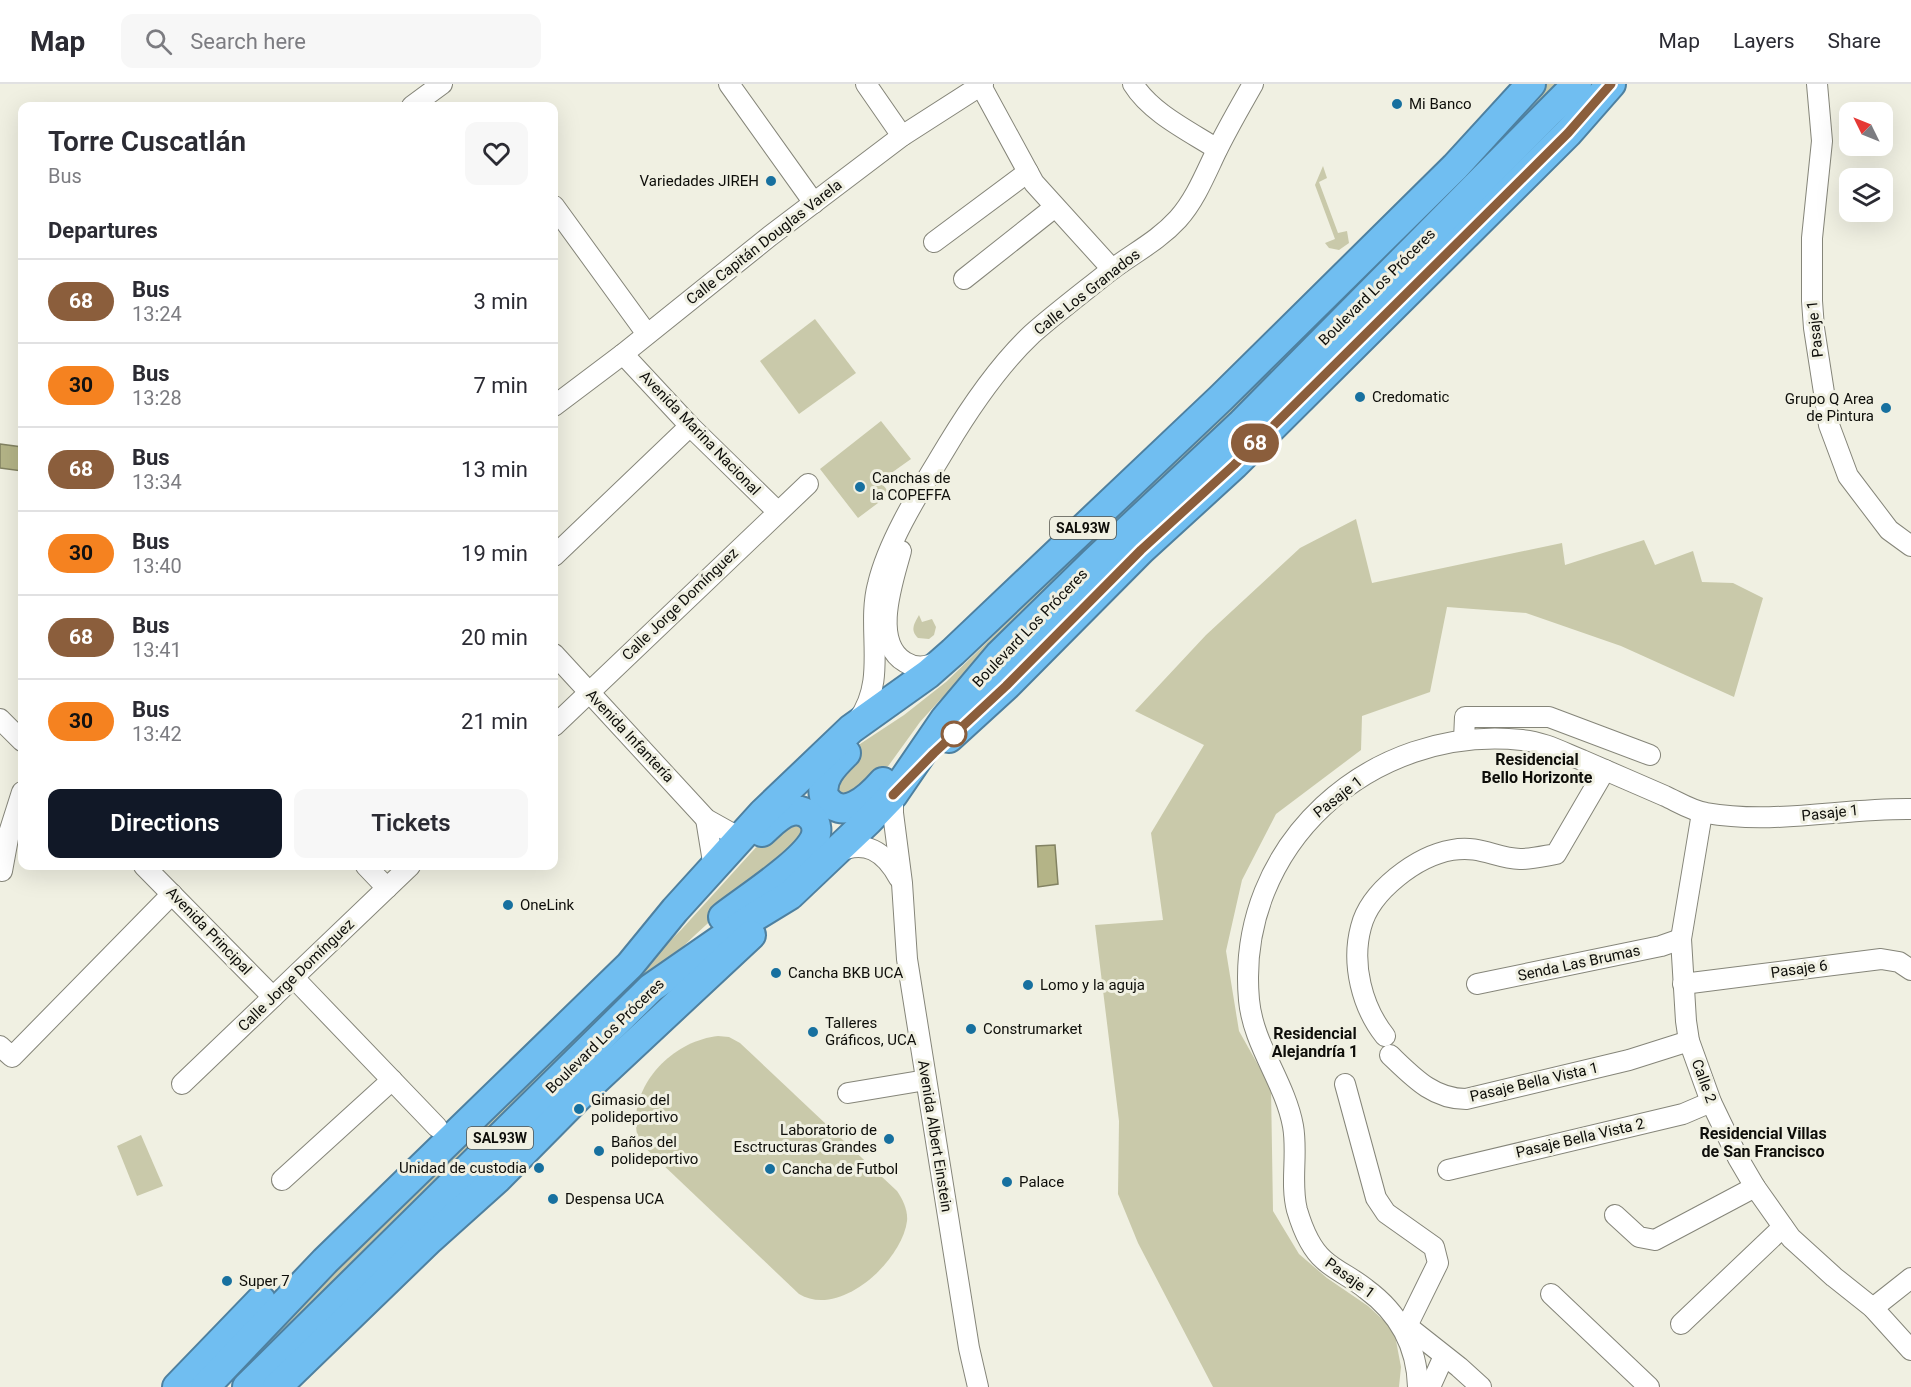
<!DOCTYPE html>
<meta charset="utf-8">
<style>
body{margin:0;font-family:Roboto,sans-serif;background:#f7f7f7;color:#2b2b33;height:100vh;display:flex;flex-direction:column;font-size:22px;white-space:nowrap}
*{box-sizing:border-box;margin:0}
p{font-size:20px;color:#7c7c81}
.icon{flex:none;width:33px;height:33px;fill:none;stroke:currentColor;stroke-width:2;stroke-linecap:round;stroke-linejoin:round}
.map{position:relative;flex:1;overflow:hidden}
.panel{position:absolute;left:18px;top:18px;width:540px;height:768px;display:flex;flex-direction:column;background:#fff;border-radius:12px;box-shadow:0 6px 24px #0002}
.panel>*{flex:none}
.badge{padding:0 12px;border-radius:20px;font-size:21px;line-height:39px}
.needle{width:39px;rotate:313deg}
.tools{position:absolute;left:1839px;top:18px;display:grid;gap:12px}
.tools a{display:grid;place-items:center;width:54px;height:54px;border-radius:12px;background:#fff;box-shadow:0 6px 24px #0002;font-size:30px}
.map>.badge{position:absolute;translate:-50% -50%;box-shadow:0 0 0 3px #fff}
h2{padding:0 30px;font-size:22px;line-height:54px}
.round{display:grid;place-items:center;flex:none;width:63px;height:63px;border-radius:12px;background:#f7f7f7}
.head{display:flex;align-items:center;justify-content:space-between;height:102px;padding:0 30px}
h1{font-size:28px;font-weight:600;line-height:45px}
.button{display:flex;gap:12px;margin-top:auto;padding:12px 30px}
.button a{flex:1;height:69px;border-radius:12px;background:#111827;color:#fff;font-size:24px;font-weight:600;line-height:69px;text-align:center}
.button a+a{background:#f7f7f7;color:#2b2b33}
ul{padding:0;list-style:none}
li{display:flex;align-items:center;gap:18px;height:84px;padding:0 30px;border-top:2px solid #e1e1e2}
li div{flex:1}
li b{display:block;font-size:22px}
li em{font-style:normal}
li .badge{min-width:66px;font-weight:700;text-align:center}
header{display:flex;align-items:center;gap:36px;box-sizing:border-box;height:84px;padding:0 30px;background:#fff;border-bottom:2px solid #e1e1e2}
header strong{font-size:28px}
nav{display:flex;gap:33px;margin-inline-start:auto;font-size:21px}
.search{width:420px;height:54px;background:#f7f7f7;display:flex;align-items:center;gap:15px;box-sizing:border-box;padding:0 21px;border-radius:12px;color:#7c7c81;font-size:22px}
.map>svg:first-child{display:block}
.green{fill:#c9c9aa}
.water{fill:#b4b487;stroke:#828262;stroke-width:1.5}
.lines{fill:none;stroke-linecap:round;stroke-linejoin:round}
.minor-casing{stroke:#858579;stroke-width:22}
.highway-casing{stroke:#4e80a0;stroke-width:32}
.minor{stroke:#fff;stroke-width:20}
.highway{stroke:#70bef1;stroke-width:28}
.line-casing{stroke:#fff;stroke-width:14}
.line{stroke:#8b5e3c;stroke-width:9}
.poi-dot{fill:#17709f;stroke:#f0f0e2;stroke-width:2}
.stop-dot{fill:#fff;stroke:#8b5e3c;stroke-width:3}
.labels{text-anchor:middle;dominant-baseline:central;stroke-width:6;stroke-linejoin:round;paint-order:stroke}
.shield{fill:#f0f0e2;stroke:#52524b;stroke-width:1.5}
.shield-label{font-size:14px;font-weight:bold;fill:#0e0e0a}
.poi-label{font-size:15px;fill:#0e0e0a;stroke:#f0f0e2;text-anchor:start}
.street-label{font-size:15px;fill:#0e0e0a;stroke:#f0f0e2}
.neighbourhood-label{font-size:16px;font-weight:bold;fill:#0e0e0a;stroke:#f0f0e2}
</style>
<header>
<strong>Map</strong>
<div class="search"><svg class="icon" aria-label="search" viewBox="0 0 24 24"><circle cx="10" cy="10" r="6"/><path d="M15 15l6 6"/></svg>Search here</div>
<nav><a>Map</a><a>Layers</a><a>Share</a></nav>
</header>
<div class="map">
<svg width="1911" height="1303" viewBox="0 0 1911 1303">
<rect width="100%" height="100%" fill="#f0f0e2"/>
<g class="green">
<path d="M1543,0H1563L939,617L920,638L889,681L866,707L840,712L833,697L847,673L860,660L904,631L946,598L1021,525L1050,492Z"/>
<path d="M1323,82L1327,94L1319,98L1338,149L1347,147L1349,159L1339,166L1329,164L1325,159L1335,155L1315,101Z"/>
<path d="M815,235L856,289L799,330L760,277Z"/>
<path d="M881,337L911,375L880,397L890,410L858,434L820,385Z"/>
<path d="M1356,435L1372,499L1562,459L1565,481L1644,456L1655,481L1693,467L1702,498L1733,499L1763,514L1734,613L1621,562L1526,529L1447,523L1430,608L1362,632L1361,666L1276,730L1242,796L1226,867L1239,947L1271,1004L1273,1127L1299,1170L1327,1194L1368,1222L1394,1246L1401,1283L1399,1303H1213L1138,1159L1118,1110L1119,1037L1095,841L1163,836L1151,749L1204,661L1135,627L1206,551L1300,464Z"/>
<path d="M919,531L922,538L932,535L936,543L934,551L929,555L918,554C910,546 914,540 919,531Z"/>
<path d="M797,740L804,751L694,852L260,1271L226,1303H220L351,1171L681,846L768,750Z"/>
<path d="M718,952L729,953L740,959L897,1107C903,1116 908,1126 907,1137C902,1177 840,1235 799,1210L639,1058C623,1007 670,957 718,952Z"/>
<path d="M141,1051L163,1102L137,1112L117,1062Z"/>
</g>
<g class="water">
<path d="M0,360L22,363V387L0,384Z"/>
<path d="M1055,761L1058,800L1038,803L1036,762Z"/>
</g>
<g class="lines">
<g class="minor-casing">
<g id="minor">
<path d="M729,0L814,119"/>
<path d="M866,0L902,52"/>
<path d="M980,0L1034,99L1112,185"/>
<path d="M1133,0C1151,29 1189,47 1217,65"/>
<path d="M1817,0L1822,57L1812,154V217L1814,244L1829,341L1848,392L1889,446L1911,462"/>
<path d="M412,22L442,0"/>
<path d="M554,122L647,250"/>
<path d="M934,158L1028,88"/>
<path d="M964,195L1055,123"/>
<path d="M623,270L690,342L778,428"/>
<path d="M554,322L623,270L770,152L902,52L983,0"/>
<path d="M901,467C893,497 871,558 905,578C916,585 929,583 940,576"/>
<path d="M554,472L690,342"/>
<path d="M554,570L706,735L740,754"/>
<path d="M0,635L22,657"/>
<path d="M858,636C888,596 866,545 878,500C889,454 923,402 947,362C971,322 998,282 1032,250C1056,229 1081,210 1106,190C1131,170 1156,159 1178,135C1195,116 1205,91 1216,68C1227,45 1240,23 1253,0"/>
<path d="M554,642L808,400"/>
<path d="M1464,656L1465,633H1549L1650,671"/>
<path d="M893,711V729L902,799L907,875L969,1264L978,1303"/>
<path d="M1702,729L1681,855L1686,937L1689,957L1711,1018L1738,1074L1755,1103L1791,1154L1834,1193L1873,1224L1911,1266"/>
<path d="M706,735L713,778"/>
<path d="M836,769C865,754 885,768 899,794"/>
<path d="M144,782L273,913"/>
<path d="M366,782L387,804"/>
<path d="M2,787L9,749L22,708"/>
<path d="M294,894L437,1043"/>
<path d="M1477,900L1661,862L1681,855"/>
<path d="M1683,900L1881,875L1899,878L1911,886"/>
<path d="M1385,952C1362,923 1351,880 1361,843C1370,807 1417,772 1452,766C1480,761 1495,774 1520,775C1532,775 1544,772 1556,770L1605,686"/>
<path d="M0,962L12,973L172,810"/>
<path d="M1390,971C1413,993 1433,1015 1466,1015L1629,976L1689,957"/>
<path d="M182,1000L410,782"/>
<path d="M1345,1000L1376,1114L1386,1129L1434,1163L1438,1179L1407,1242"/>
<path d="M848,1009L926,996"/>
<path d="M1448,1086L1683,1030L1711,1018"/>
<path d="M282,1096L392,996"/>
<path d="M1615,1131L1639,1153L1655,1156L1755,1103"/>
<path d="M1551,1210L1649,1303"/>
<path d="M1873,1224L1911,1194"/>
<path d="M1402,1238L1459,1283L1481,1303"/>
<path d="M1681,1240L1783,1143"/>
<path d="M1418,1303C1417,1263 1399,1229 1366,1205C1353,1194 1336,1187 1324,1176C1310,1164 1302,1143 1297,1126C1290,1099 1298,1070 1293,1042C1285,998 1253,961 1249,916C1235,761 1371,640 1522,656C1544,658 1562,668 1582,676C1610,688 1637,700 1665,712C1678,718 1692,727 1706,729C1774,741 1843,724 1911,725"/>
<path d="M1430,1303L1444,1272"/>
</g>
</g>
<g class="highway-casing">
<g id="highway">
<path d="M949,654L1006,602L1141,466L1234,381L1568,49L1611,0"/>
<path d="M846,669C834,681 820,694 824,712C842,740 869,714 883,698"/>
<path d="M723,833C746,815 801,780 814,756C822,740 809,724 792,727C780,729 770,741 762,748"/>
<path d="M177,1303L261,1216"/>
<path d="M205,1303L325,1177L630,881L675,826L763,729L851,645L928,590L953,568L1221,314L1455,83L1531,0"/>
<path d="M247,1303L651,904L746,838L790,811L868,737L893,711L945,635L999,571L1094,478L1240,341L1577,0"/>
<path d="M277,1303L430,1155L498,1094L586,1005L751,851"/>
</g>
</g>
<use href="#minor" class="minor"/>
<use href="#highway" class="highway"/>
</g>
<g class="lines">
<g class="line-casing">
<path id="line" d="M893,711L934,669L1006,602L1141,466L1234,381L1568,49L1611,0"/>
</g>
<use href="#line" class="line"/>
</g>
<g class="poi-dot">
<circle cx="1397" cy="20" r="6"/>
<circle cx="771" cy="97" r="6"/>
<circle cx="1360" cy="313" r="6"/>
<circle cx="1886" cy="324" r="6"/>
<circle cx="860" cy="403" r="6"/>
<circle cx="508" cy="821" r="6"/>
<circle cx="776" cy="889" r="6"/>
<circle cx="1028" cy="901" r="6"/>
<circle cx="971" cy="945" r="6"/>
<circle cx="813" cy="948" r="6"/>
<circle cx="579" cy="1025" r="6"/>
<circle cx="889" cy="1055" r="6"/>
<circle cx="599" cy="1067" r="6"/>
<circle cx="539" cy="1084" r="6"/>
<circle cx="770" cy="1085" r="6"/>
<circle cx="1007" cy="1098" r="6"/>
<circle cx="553" cy="1115" r="6"/>
<circle cx="227" cy="1197" r="6"/>
</g>
<circle class="stop-dot" cx="954" cy="650" r="12"/>
<g class="labels">
<g class="shield">
<rect x="1050" y="433" width="66" height="22" rx="4.5"/>
<rect x="467" y="1043" width="66" height="22" rx="4.5"/>
</g>
<g class="shield-label">
<text x="1083" y="444">SAL93W</text>
<text x="500" y="1054">SAL93W</text>
</g>
<g class="poi-label">
<text x="1409" y="20">Mi Banco</text>
<text x="759" y="97" text-anchor="end">Variedades JIREH</text>
<text x="1372" y="313">Credomatic</text>
<text x="1874" y="315" text-anchor="end">Grupo Q Area<tspan x="1874" dy="17">de Pintura</tspan></text>
<text x="872" y="394">Canchas de<tspan x="872" dy="17">la COPEFFA</tspan></text>
<text x="520" y="821">OneLink</text>
<text x="788" y="889">Cancha BKB UCA</text>
<text x="1040" y="901">Lomo y la aguja</text>
<text x="825" y="939">Talleres<tspan x="825" dy="17">Gráficos, UCA</tspan></text>
<text x="983" y="945">Construmarket</text>
<text x="591" y="1016">Gimasio del<tspan x="591" dy="17">polideportivo</tspan></text>
<text x="877" y="1046" text-anchor="end">Laboratorio de<tspan x="877" dy="17">Esctructuras Grandes</tspan></text>
<text x="611" y="1058">Baños del<tspan x="611" dy="17">polideportivo</tspan></text>
<text x="527" y="1084" text-anchor="end">Unidad de custodia</text>
<text x="782" y="1085">Cancha de Futbol</text>
<text x="1019" y="1098">Palace</text>
<text x="565" y="1115">Despensa UCA</text>
<text x="239" y="1197">Super 7</text>
</g>
<g class="street-label">
<text transform="translate(764 158) rotate(-38)">Calle Capitán Douglas Varela</text>
<text transform="translate(1377 203) rotate(-45)">Boulevard Los Próceres</text>
<text transform="translate(1087 208) rotate(-38)">Calle Los Granados</text>
<text transform="translate(1815 245) rotate(-96)">Pasaje 1</text>
<text transform="translate(700 349) rotate(46)">Avenida Marina Nacional</text>
<text transform="translate(680 520) rotate(-44)">Calle Jorge Domínguez</text>
<text transform="translate(1030 544) rotate(-46)">Boulevard Los Próceres</text>
<text transform="translate(630 652) rotate(47)">Avenida Infantería</text>
<text transform="translate(1338 713) rotate(-38)">Pasaje 1</text>
<text transform="translate(1830 729) rotate(-6)">Pasaje 1</text>
<text transform="translate(209 847) rotate(46)">Avenida Principal</text>
<text transform="translate(1579 879) rotate(-12)">Senda Las Brumas</text>
<text transform="translate(1799 885) rotate(-8)">Pasaje 6</text>
<text transform="translate(296 891) rotate(-44)">Calle Jorge Domínguez</text>
<text transform="translate(605 952) rotate(-44)">Boulevard Los Próceres</text>
<text transform="translate(1704 997) rotate(70)">Calle 2</text>
<text transform="translate(1534 998) rotate(-13)">Pasaje Bella Vista 1</text>
<text transform="translate(935 1052) rotate(81)">Avenida Albert Einstein</text>
<text transform="translate(1580 1054) rotate(-13)">Pasaje Bella Vista 2</text>
<text transform="translate(1350 1194) rotate(36)">Pasaje 1</text>
</g>
<g class="neighbourhood-label">
<text x="1537" y="675">Residencial<tspan x="1537" dy="18">Bello Horizonte</tspan></text>
<text x="1315" y="949">Residencial<tspan x="1315" dy="18">Alejandría 1</tspan></text>
<text x="1763" y="1049">Residencial Villas<tspan x="1763" dy="18">de San Francisco</tspan></text>
</g>
</g>
</svg>
<div class="tools">
<a><svg class="needle" viewBox="-14 -14 28 28"><path d="M0-13l5 13h-10z" fill="#e53935"/><path d="M0 13l5-13h-10z" fill="#7c7c81"/></svg></a>
<a><svg class="icon" aria-label="layers" viewBox="0 0 24 24"><path d="M12 4l9 5-9 5-9-5zM3 14l9 5 9-5"/></svg></a>
</div>
<b class="badge" style="left:1255px;top:359px;background:#8b5e3c;color:#fff">68</b>
<section class="panel">
<div class="head"><div><h1>Torre Cuscatlán</h1><p>Bus</p></div><a class="round"><svg class="icon" aria-label="heart" viewBox="0 0 24 24"><path d="M12 20l-8-8c-3-5 5-10 8-4 3-6 11-1 8 4z"/></svg></a></div>
<h2>Departures</h2>
<ul>
<li><span class="badge" style="background:#8b5e3c;color:#fff">68</span><div><b>Bus</b><p>13:24</p></div><em>3 min</em></li>
<li><span class="badge" style="background:#f58220;color:#111">30</span><div><b>Bus</b><p>13:28</p></div><em>7 min</em></li>
<li><span class="badge" style="background:#8b5e3c;color:#fff">68</span><div><b>Bus</b><p>13:34</p></div><em>13 min</em></li>
<li><span class="badge" style="background:#f58220;color:#111">30</span><div><b>Bus</b><p>13:40</p></div><em>19 min</em></li>
<li><span class="badge" style="background:#8b5e3c;color:#fff">68</span><div><b>Bus</b><p>13:41</p></div><em>20 min</em></li>
<li><span class="badge" style="background:#f58220;color:#111">30</span><div><b>Bus</b><p>13:42</p></div><em>21 min</em></li>
</ul>
<div class="button"><a>Directions</a><a>Tickets</a></div>
</section>
</div>
